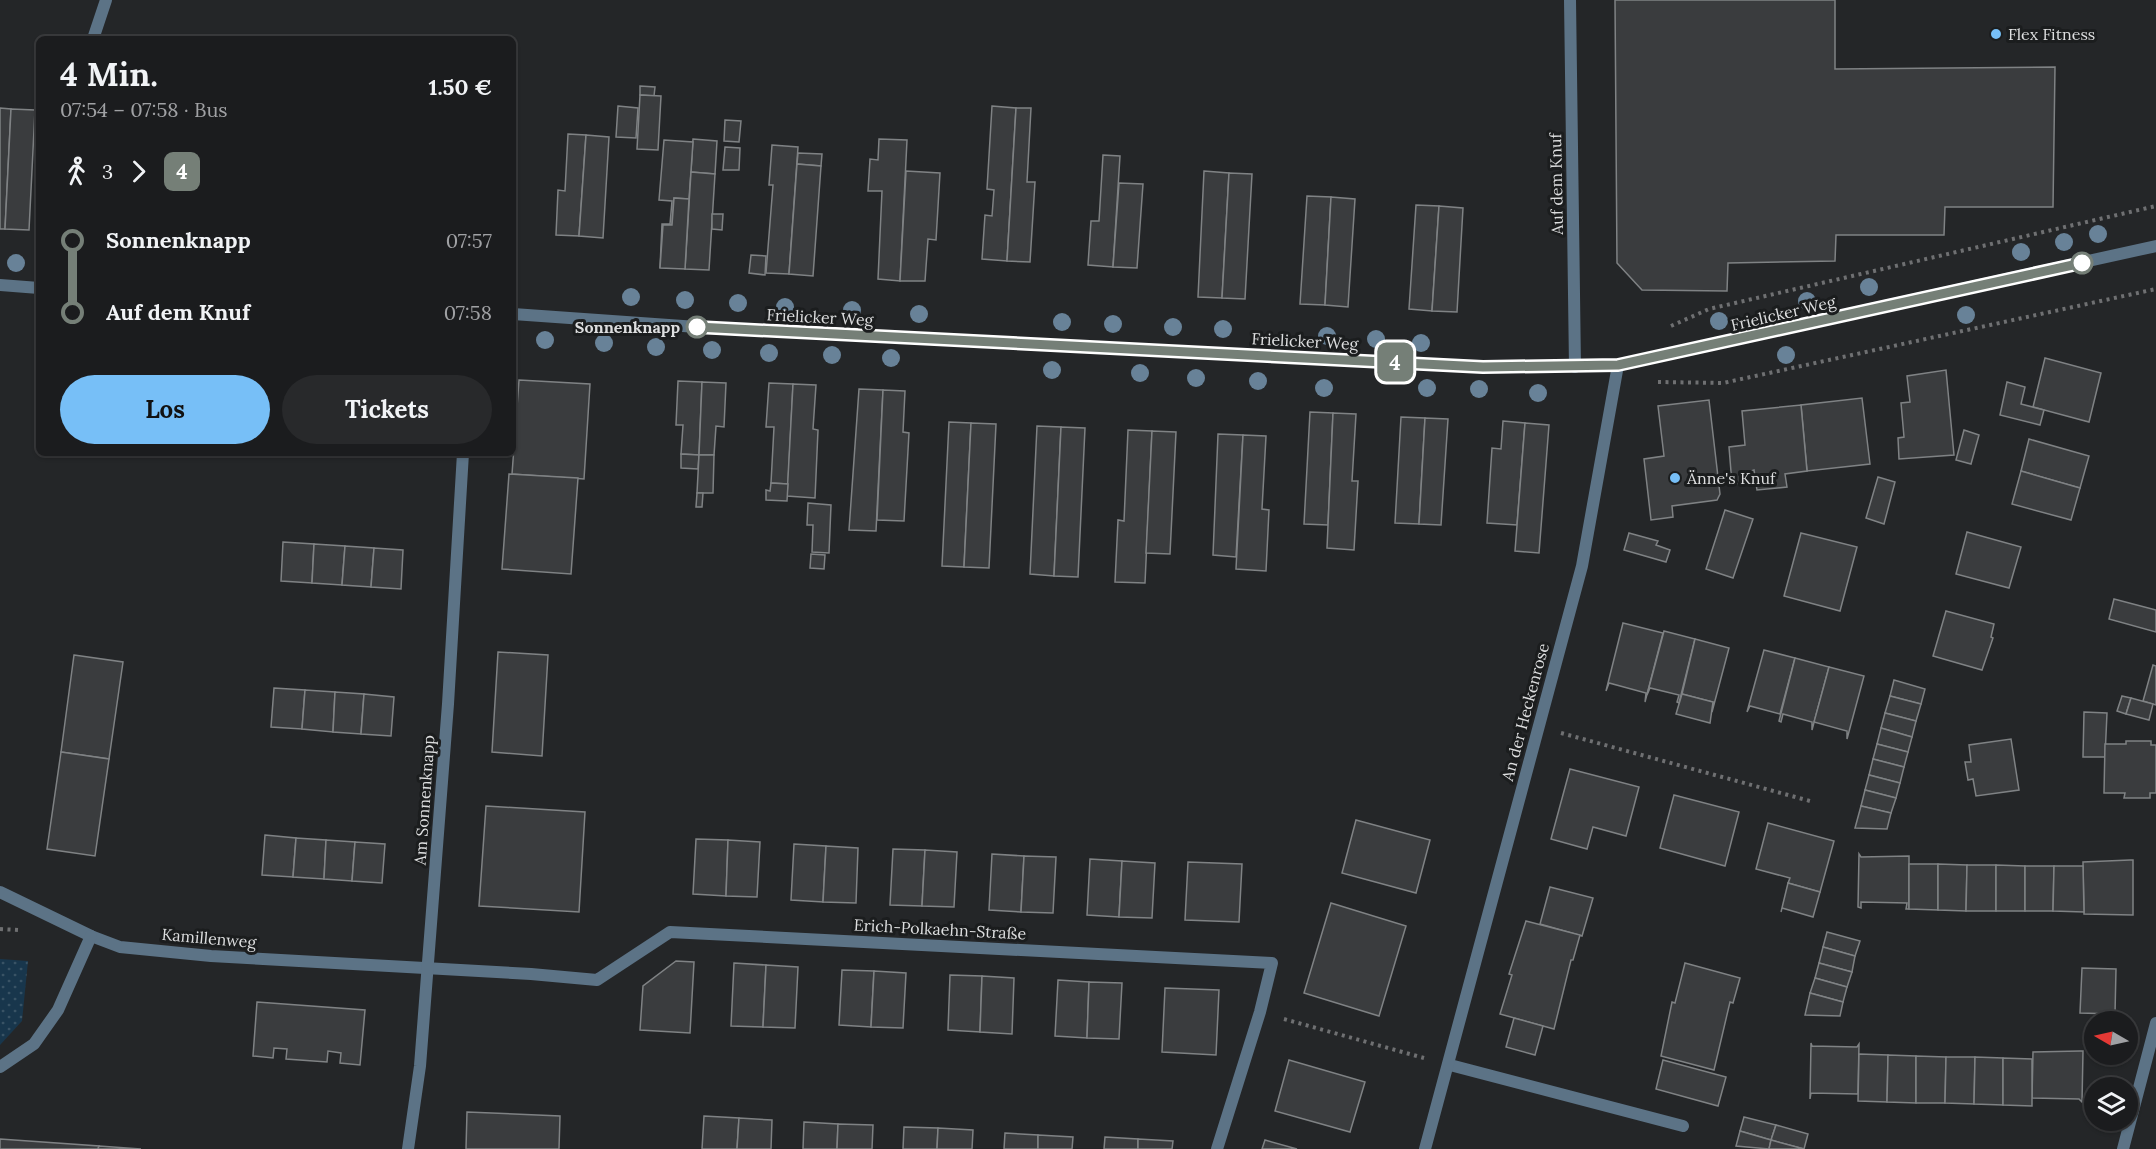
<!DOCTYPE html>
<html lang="de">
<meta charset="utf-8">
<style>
body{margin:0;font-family:Lora,serif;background:#28292b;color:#f1f3f6;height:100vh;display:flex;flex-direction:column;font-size:22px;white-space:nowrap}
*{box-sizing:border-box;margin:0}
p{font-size:20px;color:#a0a1a4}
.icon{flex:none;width:33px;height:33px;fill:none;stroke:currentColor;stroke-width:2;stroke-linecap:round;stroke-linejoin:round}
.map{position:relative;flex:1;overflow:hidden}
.drawer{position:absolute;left:36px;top:36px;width:480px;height:420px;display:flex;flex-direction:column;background:#1b1c1e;border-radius:9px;box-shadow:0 2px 4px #0004,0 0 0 2px #393a3c}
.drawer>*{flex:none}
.badge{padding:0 12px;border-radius:9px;font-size:21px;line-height:39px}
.needle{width:39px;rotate:279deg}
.buttons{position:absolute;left:2084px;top:1011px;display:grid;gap:12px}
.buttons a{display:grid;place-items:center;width:54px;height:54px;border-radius:50%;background:#1b1c1e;box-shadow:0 2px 4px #0004,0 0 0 2px #393a3c;font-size:30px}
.map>.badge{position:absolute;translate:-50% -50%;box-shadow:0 0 0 3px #fff}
.legs{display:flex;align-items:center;gap:9px;height:66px;padding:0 24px;font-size:20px}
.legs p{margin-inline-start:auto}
.headline{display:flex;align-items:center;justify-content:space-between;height:102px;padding:0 24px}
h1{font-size:33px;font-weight:700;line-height:45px}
.cta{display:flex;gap:12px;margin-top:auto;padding:12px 24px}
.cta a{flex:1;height:69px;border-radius:36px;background:#77bff7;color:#111;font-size:24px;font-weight:700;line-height:69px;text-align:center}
.cta a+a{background:#28292b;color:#f1f3f6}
ul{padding:0 24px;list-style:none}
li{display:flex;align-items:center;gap:21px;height:72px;font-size:22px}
li i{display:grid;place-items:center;width:9px;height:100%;margin:0 8px;background:currentColor}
li i::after{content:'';width:15px;height:15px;margin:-8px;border:4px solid;border-radius:50%;background:#1b1c1e}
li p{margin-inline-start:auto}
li:first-child i{background:linear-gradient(#0000 50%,currentColor 0)}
li:last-child i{background:linear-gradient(currentColor 50%,#0000 0)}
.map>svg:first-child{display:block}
.park{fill:url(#park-dots)}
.building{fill:#3a3c3e;stroke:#7f8284;stroke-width:1.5}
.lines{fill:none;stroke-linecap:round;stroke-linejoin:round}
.path{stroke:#6f7072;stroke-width:4;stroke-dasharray:3 4.5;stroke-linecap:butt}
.service{stroke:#5c7386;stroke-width:12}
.minor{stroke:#5c7386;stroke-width:12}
.tree{fill:#688298}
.line-1-casing{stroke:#fff;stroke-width:14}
.line-1{stroke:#757f77;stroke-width:9}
.poi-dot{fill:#77bff7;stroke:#1b1d1e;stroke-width:2}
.stop-1-dot{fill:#fff;stroke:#757f77;stroke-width:3}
.labels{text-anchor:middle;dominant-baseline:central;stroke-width:6;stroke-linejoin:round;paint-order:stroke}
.poi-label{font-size:16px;fill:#dddedf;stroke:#1b1d1e;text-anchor:start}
.street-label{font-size:16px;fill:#dddedf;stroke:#1b1d1e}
.stop-label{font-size:16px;font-weight:bold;fill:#dddedf;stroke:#1b1d1e;text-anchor:end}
</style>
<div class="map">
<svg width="2156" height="1149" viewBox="0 0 2156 1149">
<defs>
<pattern id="park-dots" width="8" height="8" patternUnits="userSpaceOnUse" patternTransform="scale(1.5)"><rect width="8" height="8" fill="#18364c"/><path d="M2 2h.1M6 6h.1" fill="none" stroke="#395365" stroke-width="1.8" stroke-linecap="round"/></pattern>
</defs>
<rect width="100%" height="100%" fill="#242628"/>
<path class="park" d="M0,959L28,961L22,1021L0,1045Z"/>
<g class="building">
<path d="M1615,0H1835V69L2055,67L2053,207H1945L1944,235H1836L1835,261L1728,263L1727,291L1642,290L1617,263Z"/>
<path d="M640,86L655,87L654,96L640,95Z"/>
<path d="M640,95L661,96L658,150L637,149Z"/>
<path d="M618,106L638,108L636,138L616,137Z"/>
<path d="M992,106L1016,108L1007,261L982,259L985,215L992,216L994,190L987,189Z"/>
<path d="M0,108L11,109L5,229H0Z"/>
<path d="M1016,108H1031L1027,182H1035L1030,262L1007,261Z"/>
<path d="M11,109L35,110L29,230L5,229Z"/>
<path d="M725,120L741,121L739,142L724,141Z"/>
<path d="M568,134L586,135L579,236L556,235L558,190L565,191Z"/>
<path d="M586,135L609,137L603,238L579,236Z"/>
<path d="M693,139L717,141L715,174L691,172Z"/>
<path d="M879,139L907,140L900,281L878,279L882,191H868L870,159L878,160Z"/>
<path d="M664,140L693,142L689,199L674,198L672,225H663L660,268L662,224H670L672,201L659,200Z"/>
<path d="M772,145L798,147L789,274L766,273L773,185H769Z"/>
<path d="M725,147L740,148L739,170H723Z"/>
<path d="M798,153L822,154L821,166L797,164Z"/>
<path d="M1103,155L1120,156L1113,267L1088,265L1091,221H1099Z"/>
<path d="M797,164L821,166L813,276L789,274Z"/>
<path d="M906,171L940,173L936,240L928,239L925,281H900Z"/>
<path d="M1204,171L1229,173L1222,298L1198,297Z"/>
<path d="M691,172L715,174L709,270L685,269Z"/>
<path d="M1229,173L1252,174L1245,299L1222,298Z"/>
<path d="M1119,183L1143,184L1137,268L1113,267Z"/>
<path d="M1307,196L1331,197L1325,305L1300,304Z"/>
<path d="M1331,197L1355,199L1348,307L1325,305Z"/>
<path d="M674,198L689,199L685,269L660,268L663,225H672Z"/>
<path d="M1416,205L1439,206L1432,311L1409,309Z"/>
<path d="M1439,206L1463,208L1457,312L1432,311Z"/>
<path d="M712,214H723L722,230L712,229Z"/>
<path d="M751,255L766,256L765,275L749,273Z"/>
<path d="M2045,358L2101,373L2089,422L2033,407Z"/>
<path d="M1946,370L1954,455L1899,459L1898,438L1904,437L1901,403L1910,402L1907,376Z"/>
<path d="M519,380L590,384L584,479L512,474Z"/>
<path d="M678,381L702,382L699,455L681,454L683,425H676Z"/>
<path d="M702,382L726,383L724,427L716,426L714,455H699Z"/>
<path d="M2007,382L2025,387L2021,404L2044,410L2040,425L2000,415Z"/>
<path d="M769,383L793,384L788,484L771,483L774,427H766Z"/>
<path d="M793,384L816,385L813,429L818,430L815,498L787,496Z"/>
<path d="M859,389L883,390L876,531L849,530Z"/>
<path d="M883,390L905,391L903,432L909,433L904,521L877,520Z"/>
<path d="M1862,398L1870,464L1807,471L1801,405Z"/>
<path d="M1709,400L1720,494L1717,500L1672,506L1673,517L1651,520L1644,459L1664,456L1658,406Z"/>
<path d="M1801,405L1807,471L1785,474L1787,487L1757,490L1754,470L1751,471L1752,482L1732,484L1729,447L1745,445L1742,411Z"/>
<path d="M1310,412L1333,413L1328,525L1304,524Z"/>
<path d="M1333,413L1356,414L1352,481H1358L1354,550L1327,548Z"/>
<path d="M1401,417L1425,418L1419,524L1395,523Z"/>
<path d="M1425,418L1448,419L1441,525L1419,524Z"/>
<path d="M1503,421L1525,423L1517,525L1487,523L1492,448L1501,449Z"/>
<path d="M949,422L971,423L964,567L942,566Z"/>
<path d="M971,423L996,424L989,568L964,567Z"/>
<path d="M1525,423L1549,425L1539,553L1515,551Z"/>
<path d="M1037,426L1061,427L1054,576L1030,574Z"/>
<path d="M1061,427L1085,428L1078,577L1054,576Z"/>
<path d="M1128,430L1152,431L1145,583L1115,582L1118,520L1124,521Z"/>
<path d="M1964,430L1979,435L1971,464L1956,460Z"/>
<path d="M1152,431L1176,432L1170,554L1146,553Z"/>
<path d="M1218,434L1243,435L1236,557L1213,555Z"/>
<path d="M1243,435L1266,436L1262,509L1269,510L1266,571L1236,569Z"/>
<path d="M2029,439L2089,456L2080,488L2021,471Z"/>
<path d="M681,454L699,455L698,469L681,468Z"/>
<path d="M699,455H714L713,493H697Z"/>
<path d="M2021,471L2080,488L2071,520L2012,504Z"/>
<path d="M509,474L578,478L571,574L502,569Z"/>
<path d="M1878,477L1895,482L1884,524L1866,518Z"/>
<path d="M771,483L788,484L787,501L766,500V490L770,491Z"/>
<path d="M697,493H703L702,507H696Z"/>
<path d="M808,503L831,505L829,553L812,552L813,525H807Z"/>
<path d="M1725,510L1753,519L1733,578L1706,569Z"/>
<path d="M1967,532L2021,547L2009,588L1956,574Z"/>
<path d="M1629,533L1658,541L1656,545L1670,550L1666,562L1624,550Z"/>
<path d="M1801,533L1857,547L1840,611L1784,596Z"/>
<path d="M283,542L314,544L312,583L281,581Z"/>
<path d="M314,544L345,546L342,585L312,583Z"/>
<path d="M345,546L374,548L371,587L342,585Z"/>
<path d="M374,548L403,550L401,589L371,587Z"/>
<path d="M811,554L825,555L824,569L810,568Z"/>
<path d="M2114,599L2156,610V632L2109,619Z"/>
<path d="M1946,611L1994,624L1991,637L1993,638L1982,670L1933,656Z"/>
<path d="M1623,623L1663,633L1645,702L1646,693L1609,683L1606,691Z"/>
<path d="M1664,631L1695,639L1679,703L1677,702L1679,695L1650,688L1647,695Z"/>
<path d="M1695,639L1729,648L1712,712L1713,702L1682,694Z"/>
<path d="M1764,650L1795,658L1780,714L1750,706L1747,712Z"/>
<path d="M498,652L548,655L542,756L492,752Z"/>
<path d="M74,655L123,662L109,759L61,752Z"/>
<path d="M1795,658L1829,667L1812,730V722L1783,714L1781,722L1779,721Z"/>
<path d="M2153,665L2156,666V705L2143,701Z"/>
<path d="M1829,667L1864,676L1847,739V731L1814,722Z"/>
<path d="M1894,680L1925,689L1921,704L1890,696Z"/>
<path d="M274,688L305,690L302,729L271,727Z"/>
<path d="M305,690L335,692L333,732L302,729Z"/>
<path d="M335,692L364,694L361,734L333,732Z"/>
<path d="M364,694L394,697L391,736L361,734Z"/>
<path d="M1682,694L1713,702L1710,723L1676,714Z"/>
<path d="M1890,696L1921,704L1916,721L1885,713Z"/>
<path d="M2122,696L2131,698L2126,714L2117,711Z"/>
<path d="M2131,698L2153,704L2149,720L2126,714Z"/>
<path d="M2084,712L2107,713L2105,757H2083Z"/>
<path d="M1885,713L1916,721L1912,737L1881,728Z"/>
<path d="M1881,728L1912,737L1908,752L1877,744Z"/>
<path d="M2011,739L2019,790L1976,796L1973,779L1968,780L1965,762H1971L1969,745Z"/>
<path d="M2126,741H2151V745H2156V793H2150V798H2124L2125,793H2104L2105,744H2126Z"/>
<path d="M1877,744L1908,752L1904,767L1873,759Z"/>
<path d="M61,752L109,759L95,856L47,849Z"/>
<path d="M1873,759L1904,767L1900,783L1869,775Z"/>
<path d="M1570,769L1639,787L1626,836L1593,827L1587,849L1551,839Z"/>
<path d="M1869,775L1900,783L1896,798L1865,790Z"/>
<path d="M1865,790L1896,798L1891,813L1861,806Z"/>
<path d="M1674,795L1739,812L1725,866L1660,848Z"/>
<path d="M486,806L585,812L579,912L479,906Z"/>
<path d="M1861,806L1891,813L1887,829L1855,828Z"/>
<path d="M1356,820L1430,840L1416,893L1342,873Z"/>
<path d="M1768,823L1834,841L1820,892L1788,883L1790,878L1756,869Z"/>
<path d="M265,835L296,838L293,877L262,875Z"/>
<path d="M296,838L326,840L324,879L293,877Z"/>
<path d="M696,839L728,840L726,896L693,894Z"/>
<path d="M326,840L355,842L352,881L324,879Z"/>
<path d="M728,840L760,842L757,897L726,896Z"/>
<path d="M355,842L385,844L382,883L352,881Z"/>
<path d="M794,844L826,846L823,902L791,900Z"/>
<path d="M826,846L858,848L856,903L823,902Z"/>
<path d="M893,849L925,850L922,906L890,905Z"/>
<path d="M925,850L957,852L954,907L922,906Z"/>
<path d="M992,854L1024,856L1021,912L989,910Z"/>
<path d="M1859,854L1861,857L1909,856V909H1906L1907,903L1861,902V908L1858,907Z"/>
<path d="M1024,856L1056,857L1053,913L1021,912Z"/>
<path d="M1090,859L1122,861L1119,917L1087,915Z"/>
<path d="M2130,860H2133V915L2084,914L2083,862Z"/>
<path d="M1122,861L1155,863L1152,918L1119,917Z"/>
<path d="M1188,862L1242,864L1239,922L1185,920Z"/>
<path d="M1909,864H1938V910L1909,909Z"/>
<path d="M1938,864L1967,865L1966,911L1938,910Z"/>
<path d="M1967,865H1996V911H1966Z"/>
<path d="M1996,865L2025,866V911H1996Z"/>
<path d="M2025,866H2054L2053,911H2025Z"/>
<path d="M2054,866H2083L2084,912L2053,911Z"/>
<path d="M1788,883L1820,892L1813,917L1782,908L1781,912Z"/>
<path d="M1550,887L1593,898L1582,936L1540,924Z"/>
<path d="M1331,903L1406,926L1379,1016L1304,993Z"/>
<path d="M1526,921L1580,935L1573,960H1571L1554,1029L1500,1014L1512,975L1509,974Z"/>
<path d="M1827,932L1860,941L1855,956L1823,947Z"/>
<path d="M1823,947L1855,956L1852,972L1819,963Z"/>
<path d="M676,961L694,962L690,1033L640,1030L643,986Z"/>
<path d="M734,963L766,965L763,1027L731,1026Z"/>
<path d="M1685,963L1740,978L1733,1003L1730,1002L1714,1070L1661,1056L1672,1002L1675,1003Z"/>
<path d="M1819,963L1852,972L1847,987L1815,978Z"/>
<path d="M766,965L798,967L795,1028L763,1027Z"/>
<path d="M2082,968L2116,969L2115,1014L2080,1013Z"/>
<path d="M842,970L874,971L871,1027L839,1025Z"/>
<path d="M874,971L906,973L903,1028L871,1027Z"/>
<path d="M950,975L982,976L980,1032L948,1030Z"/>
<path d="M982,976L1014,978L1012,1034L980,1032Z"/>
<path d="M1815,978L1847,987L1843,1002L1810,993Z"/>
<path d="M1058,980L1089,982L1087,1038L1055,1036Z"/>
<path d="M1089,982L1122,983L1119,1039L1087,1038Z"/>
<path d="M1165,988L1219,990L1216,1055L1162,1052Z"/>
<path d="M1810,993L1843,1002L1840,1016L1805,1015Z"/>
<path d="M257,1002L365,1010L360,1065L340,1063L341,1053L328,1051L327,1062L286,1059L287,1049L274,1048L273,1058L253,1056Z"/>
<path d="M1514,1018L1543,1026L1535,1055L1506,1047Z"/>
<path d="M1811,1043L1812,1046L1857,1047L1859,1044L1858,1094L1811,1093L1810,1099Z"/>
<path d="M2080,1051H2083L2082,1102L2079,1099L2032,1098L2033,1052Z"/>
<path d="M1859,1054L1888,1055L1887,1102L1858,1101Z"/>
<path d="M1888,1055L1916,1056V1103L1887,1102Z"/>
<path d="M1916,1056L1946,1057L1945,1103H1916Z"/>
<path d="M1946,1057H1975L1974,1104L1945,1103Z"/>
<path d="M1975,1057L2003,1058V1105L1974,1104Z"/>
<path d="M2003,1058L2032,1059V1106L2003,1105Z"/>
<path d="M1289,1060L1365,1082L1350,1132L1275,1111Z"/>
<path d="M1663,1060L1726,1077L1718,1106L1656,1089Z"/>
<path d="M467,1112L560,1116L559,1149H466Z"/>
<path d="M704,1116L739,1118L737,1149H702Z"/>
<path d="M1744,1117L1776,1125L1771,1140L1740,1131Z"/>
<path d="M739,1118L772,1120L771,1149H737Z"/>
<path d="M804,1122L838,1124L837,1149H803Z"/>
<path d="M838,1124L873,1125L872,1149H837Z"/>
<path d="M1776,1125L1808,1134L1804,1149L1771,1140Z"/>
<path d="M904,1127L938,1128L937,1149H903Z"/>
<path d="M938,1128L973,1130L972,1149H937Z"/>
<path d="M1740,1131L1771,1140L1769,1149L1736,1146Z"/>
<path d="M1005,1133L1038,1135V1149H1004Z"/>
<path d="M1038,1135L1073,1137L1072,1149H1038Z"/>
<path d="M1105,1137L1138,1139V1149H1104Z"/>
<path d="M0,1139L99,1146L98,1149H0Z"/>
<path d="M1138,1139L1173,1141L1172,1149H1138Z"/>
<path d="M1265,1140L1297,1149H1262Z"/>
<path d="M1771,1140L1804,1149H1769Z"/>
<path d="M99,1146L141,1149H98Z"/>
</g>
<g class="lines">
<g class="path">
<path d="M1671,326L1709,309L2156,206"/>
<path d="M1658,382L1723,383L2156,289"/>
<path d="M1561,733L1810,801"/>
<path d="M0,929L18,930"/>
<path d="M1284,1019L1424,1058"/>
</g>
<path class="service" d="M93,39L106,0"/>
<g class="minor">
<path d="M1570,0L1575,367"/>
<path d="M0,285L39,288"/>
<path d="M513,314L697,327L1483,367L1618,365L2156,246"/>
<path d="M0,892L91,936L120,947L211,956L531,974L597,980L670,932L1272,963L1260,1012L1217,1149"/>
<path d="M1450,1065L1683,1126"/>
<path d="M0,1067L34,1044L58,1010L91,936"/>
<path d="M408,1149L420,1066L448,704L463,453"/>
<path d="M1425,1149L1582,566L1618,365"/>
<path d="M2123,1149L2156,1023"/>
</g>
</g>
<g class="tree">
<circle cx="2098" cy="234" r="9"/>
<circle cx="2064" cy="242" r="9"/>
<circle cx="2021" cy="252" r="9"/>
<circle cx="16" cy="263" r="9"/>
<circle cx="1869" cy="287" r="9"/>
<circle cx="631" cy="297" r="9"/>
<circle cx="685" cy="300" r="9"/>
<circle cx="1807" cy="301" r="9"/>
<circle cx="738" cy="303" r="9"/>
<circle cx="785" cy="307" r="9"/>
<circle cx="852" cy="310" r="9"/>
<circle cx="919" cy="314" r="9"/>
<circle cx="1966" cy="315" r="9"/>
<circle cx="1719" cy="321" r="9"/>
<circle cx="1062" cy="322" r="9"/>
<circle cx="1113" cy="324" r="9"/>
<circle cx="1173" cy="327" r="9"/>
<circle cx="1223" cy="329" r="9"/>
<circle cx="1327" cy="336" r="9"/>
<circle cx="1376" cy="339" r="9"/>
<circle cx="545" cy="340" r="9"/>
<circle cx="604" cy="343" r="9"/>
<circle cx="1421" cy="343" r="9"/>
<circle cx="656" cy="347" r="9"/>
<circle cx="712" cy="350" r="9"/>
<circle cx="769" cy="353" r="9"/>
<circle cx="832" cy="355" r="9"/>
<circle cx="1786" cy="355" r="9"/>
<circle cx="891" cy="358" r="9"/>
<circle cx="1052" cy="370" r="9"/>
<circle cx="1140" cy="373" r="9"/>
<circle cx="1196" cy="378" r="9"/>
<circle cx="1258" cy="381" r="9"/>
<circle cx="1324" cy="388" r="9"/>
<circle cx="1427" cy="388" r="9"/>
<circle cx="1479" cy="389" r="9"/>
<circle cx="1538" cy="393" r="9"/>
</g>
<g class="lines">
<g class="line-1-casing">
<path id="line-1" d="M697,327L1483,367L1618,365L2082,263"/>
</g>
<use href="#line-1" class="line-1"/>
</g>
<g class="poi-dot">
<circle cx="1996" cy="34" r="6"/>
<circle cx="1675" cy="478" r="6"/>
</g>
<g class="stop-1-dot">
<circle cx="2082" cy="263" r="10"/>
<circle cx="697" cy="327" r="10"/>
</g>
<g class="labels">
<g class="poi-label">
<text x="2008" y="34">Flex Fitness</text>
<text x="1687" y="478">Änne's Knuf</text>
</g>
<g class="street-label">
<text transform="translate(1556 184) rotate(-91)">Auf dem Knuf</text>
<text transform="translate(1783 313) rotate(-13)">Frielicker Weg</text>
<text transform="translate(820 317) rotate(3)">Frielicker Weg</text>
<text transform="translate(1305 341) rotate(3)">Frielicker Weg</text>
<text transform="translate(1525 712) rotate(-75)">An der Heckenrose</text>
<text transform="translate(424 800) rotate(-86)">Am Sonnenknapp</text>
<text transform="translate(940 929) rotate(3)">Erich-Polkaehn-Straße</text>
<text transform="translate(209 938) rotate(5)">Kamillenweg</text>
</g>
<g class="stop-label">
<text x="680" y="327">Sonnenknapp</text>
</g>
</g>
</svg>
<div class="buttons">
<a><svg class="needle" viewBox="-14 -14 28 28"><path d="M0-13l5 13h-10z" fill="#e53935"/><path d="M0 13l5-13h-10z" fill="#a0a1a4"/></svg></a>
<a><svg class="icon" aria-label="layers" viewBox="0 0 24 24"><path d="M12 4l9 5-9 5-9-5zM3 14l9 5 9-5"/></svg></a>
</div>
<b class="badge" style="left:1395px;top:362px;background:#757f77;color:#fff">4</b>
<section class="drawer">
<div class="headline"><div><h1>4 Min.</h1><p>07:54 – 07:58 · Bus</p></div><b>1.50 €</b></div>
<div class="legs"><svg class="icon" aria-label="walk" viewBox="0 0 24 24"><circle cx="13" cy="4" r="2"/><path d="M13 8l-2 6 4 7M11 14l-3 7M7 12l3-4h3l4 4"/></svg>3<svg class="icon" aria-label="forward" viewBox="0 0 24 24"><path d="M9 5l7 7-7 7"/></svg><b class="badge" style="background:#757f77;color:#fff">4</b></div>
<ul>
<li><i style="color:#757f77"></i><b>Sonnenknapp</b><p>07:57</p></li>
<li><i style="color:#757f77"></i><b>Auf dem Knuf</b><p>07:58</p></li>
</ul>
<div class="cta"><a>Los</a><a>Tickets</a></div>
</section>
</div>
